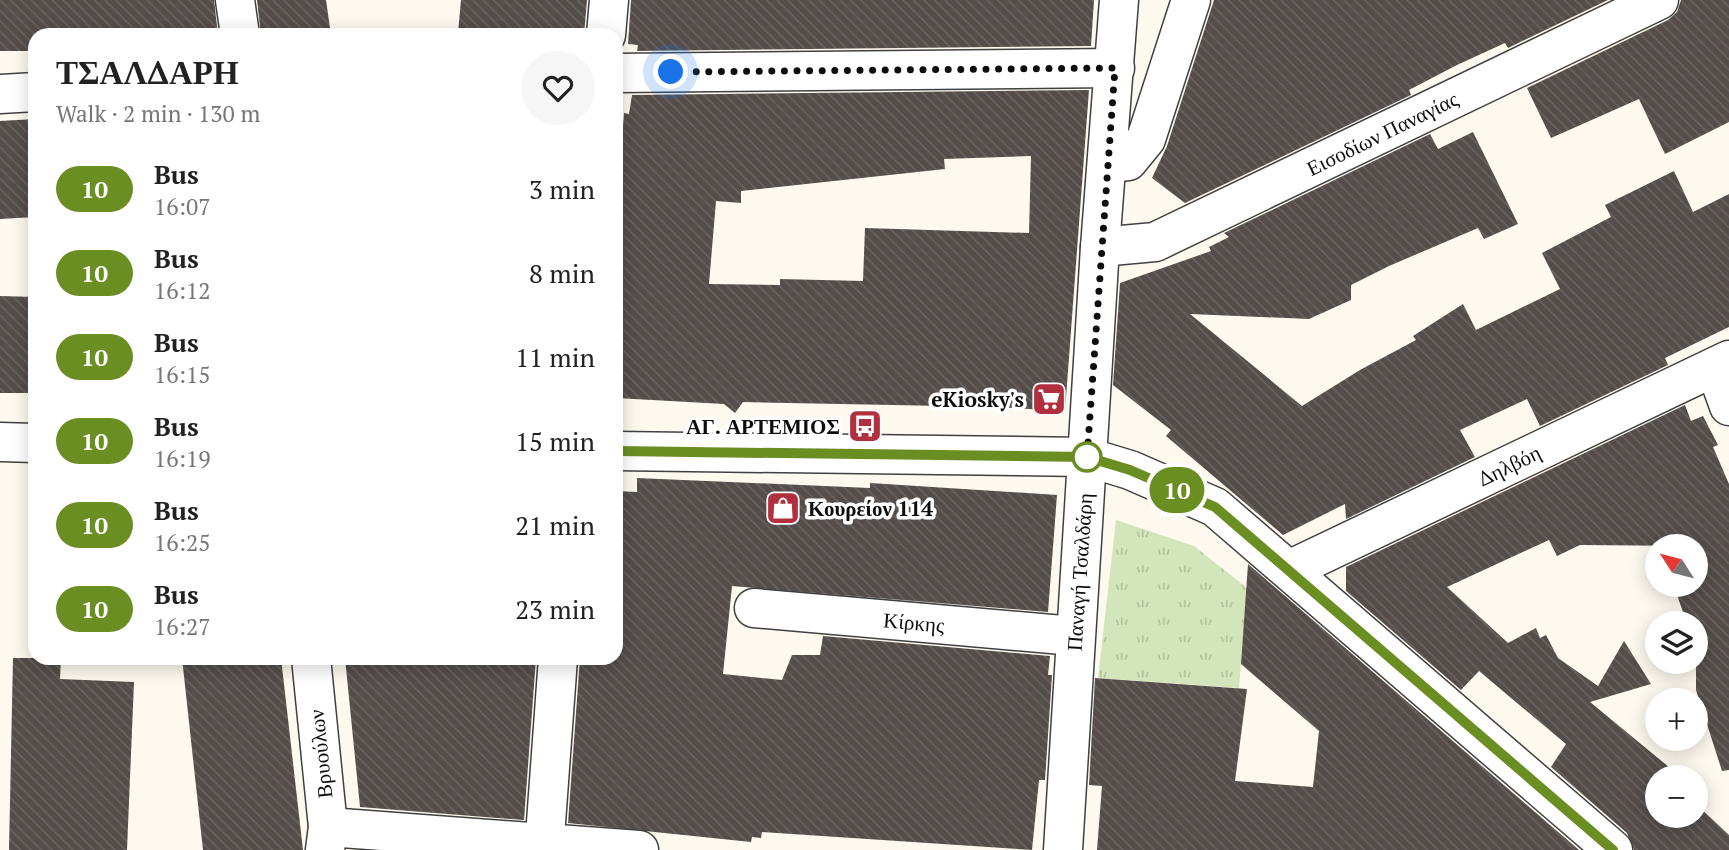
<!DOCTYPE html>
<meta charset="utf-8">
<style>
body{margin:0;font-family:"PT Serif",serif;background:#f6f6f6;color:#222;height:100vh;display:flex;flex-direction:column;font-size:26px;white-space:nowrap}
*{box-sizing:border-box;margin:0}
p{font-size:23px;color:#767676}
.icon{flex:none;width:38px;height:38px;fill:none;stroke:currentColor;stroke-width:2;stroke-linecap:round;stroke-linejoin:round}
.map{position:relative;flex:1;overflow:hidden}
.details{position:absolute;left:28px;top:28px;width:595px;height:637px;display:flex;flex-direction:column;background:#fff;border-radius:21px;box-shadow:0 4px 18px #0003}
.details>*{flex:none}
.badge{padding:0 14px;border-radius:23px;font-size:24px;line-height:46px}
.needle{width:46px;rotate:306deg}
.tools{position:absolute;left:1645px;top:534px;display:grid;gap:14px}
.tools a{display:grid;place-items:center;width:63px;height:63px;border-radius:50%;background:#fff;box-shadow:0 4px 18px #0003;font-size:35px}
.you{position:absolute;width:35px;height:35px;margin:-18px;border:5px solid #fff;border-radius:50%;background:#1a73e8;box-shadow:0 0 0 10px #1a73e833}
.map>.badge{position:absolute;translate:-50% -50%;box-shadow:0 0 0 4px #fff}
.round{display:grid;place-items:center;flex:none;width:74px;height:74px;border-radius:37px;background:#f6f6f6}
.summary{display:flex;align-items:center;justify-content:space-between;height:119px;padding:0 28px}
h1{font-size:33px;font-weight:700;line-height:52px}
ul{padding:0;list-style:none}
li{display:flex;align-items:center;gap:21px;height:84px;padding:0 28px}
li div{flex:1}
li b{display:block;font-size:26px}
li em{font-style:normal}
li .badge{min-width:77px;font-weight:700;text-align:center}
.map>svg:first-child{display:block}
.grass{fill:url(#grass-tufts)}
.building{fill:url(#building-back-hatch);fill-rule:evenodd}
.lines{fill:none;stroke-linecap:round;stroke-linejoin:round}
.street-casing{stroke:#404040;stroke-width:41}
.street{stroke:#fff;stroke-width:38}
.line-casing{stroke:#fff;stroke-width:16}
.line{stroke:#6b8e23;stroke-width:10}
.walk{stroke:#0d0d0d;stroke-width:7;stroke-dasharray:0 12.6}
.stop-dot{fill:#fff;stroke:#6b8e23;stroke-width:3.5}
.labels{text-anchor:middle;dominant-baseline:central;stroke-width:7;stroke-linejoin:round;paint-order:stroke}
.street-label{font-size:21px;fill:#0d0d0d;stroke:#fff}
.poi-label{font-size:21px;font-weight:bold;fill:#0d0d0d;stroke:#fff;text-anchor:end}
</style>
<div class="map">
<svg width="1729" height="850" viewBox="0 0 1729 850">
<defs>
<pattern id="grass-tufts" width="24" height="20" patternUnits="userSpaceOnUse" patternTransform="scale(1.75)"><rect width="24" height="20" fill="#d3e5ba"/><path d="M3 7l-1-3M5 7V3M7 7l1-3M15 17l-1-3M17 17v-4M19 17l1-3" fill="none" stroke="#b4c39f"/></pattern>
<pattern id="building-back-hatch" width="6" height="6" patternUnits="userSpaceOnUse" patternTransform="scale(1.75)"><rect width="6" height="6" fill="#544d4a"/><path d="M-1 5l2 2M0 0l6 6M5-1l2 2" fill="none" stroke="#686260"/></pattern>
</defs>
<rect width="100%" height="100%" fill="#fef9ee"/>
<path class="grass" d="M1116,520L1194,546L1247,588L1239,688L1098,678Z"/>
<g class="building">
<path d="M0,0H214L218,35H35V51H0Z"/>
<path d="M257,0H326L331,35H261Z"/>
<path d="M461,0H587L584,35L458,33Z"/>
<path d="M631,0H1094L1091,46L637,51L638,45L628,44Z"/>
<path d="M1214,0H1608L1508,48L1505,43L1457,65L1409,90L1411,95L1185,203L1152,178L1167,146Z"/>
<path d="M1681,0H1729V122L1665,154L1639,99L1551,138L1527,88L1668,20L1677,12Z"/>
<path d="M1089,90L1065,411L996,407L743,402L735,413L724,404L616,398V218L624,113L629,114L632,95ZM1031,156L1029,233L865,228L863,281L780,279V285L709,284L716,201L741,203V191L945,169L944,159Z"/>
<path d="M35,119V217L0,219V121Z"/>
<path d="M1473,132L1518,224L1484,239L1478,228L1389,266L1351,285V300L1309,319L1190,314L1302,406L1360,370L1416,340L1413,336L1463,304L1476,330L1560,289L1542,253L1611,217L1605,205L1674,171L1693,212L1729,194V327L1665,358L1668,365L1540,426L1527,399L1460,430L1475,457L1346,519L1345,504L1283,535L1166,436L1171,430L1113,385L1120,283L1211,251L1209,247L1229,237L1224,233L1430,134L1438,149Z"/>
<path d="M0,296L35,297V393H0Z"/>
<path d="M1685,405L1691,421L1703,416L1718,445L1713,447L1729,484V770L1722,771L1696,690V623H1687L1673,584H1696V546L1580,545L1557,556L1549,540L1447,587L1508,643L1536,628L1540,638L1546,635L1558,658L1598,686L1624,641L1651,684L1590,702L1681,777H1657V816H1696V804L1729,835V850H1634L1627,833L1551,767L1566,744L1479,671L1461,690L1346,591V567Z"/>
<path d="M637,478L870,488V483L1057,495L1048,612L732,586L723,674L782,680L792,655H820L823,636L1050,656L1048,675H1052L1045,780H1039L1032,850L762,832L761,838L752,837L751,842L568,823L580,658H616V491L637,492Z"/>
<path d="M1248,564L1579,850H1097L1102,786L1089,785L1095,678L1247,689L1235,781L1313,787L1319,731L1241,664Z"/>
<path d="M13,658H61L60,679L134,682L127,850H9Z"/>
<path d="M182,658H227L228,662L281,658L303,850H203Z"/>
<path d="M345,658H536L524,820L360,807Z"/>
</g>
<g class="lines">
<g class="street-casing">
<g id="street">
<path d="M235,0L240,35"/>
<path d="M606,35L609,0"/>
<path d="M616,73L1115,68"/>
<path d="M0,94L35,92"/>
<path d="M1107,163L1128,161L1146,139L1191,0"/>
<path d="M1100,247L1155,242L1659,0"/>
<path d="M1715,367L1729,406"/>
<path d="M0,442L35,443"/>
<path d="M616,451L1087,457L1130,470L1215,507L1613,850"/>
<path d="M1289,570L1729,360"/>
<path d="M754,608L1074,636"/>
<path d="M311,658L328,827L325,850"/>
<path d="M328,827L639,850"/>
<path d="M544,850L558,658"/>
<path d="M1063,850L1100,247L1119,0"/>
</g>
</g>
<use href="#street" class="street"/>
</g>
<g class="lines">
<g class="line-casing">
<path id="line" d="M616,451L1087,457L1130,470L1215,507L1613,850"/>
</g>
<use href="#line" class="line"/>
<path class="walk" d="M671,72L1115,68L1087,457"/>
</g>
<defs>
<g id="supermarket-square" transform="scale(1.75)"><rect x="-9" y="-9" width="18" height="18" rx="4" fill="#b1303f" stroke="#fff"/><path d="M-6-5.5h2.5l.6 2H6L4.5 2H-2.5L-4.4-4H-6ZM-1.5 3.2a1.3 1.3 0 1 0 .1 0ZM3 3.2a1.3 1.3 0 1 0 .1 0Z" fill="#fff"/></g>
<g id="bus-square" transform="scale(1.75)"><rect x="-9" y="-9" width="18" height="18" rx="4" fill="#b1303f" stroke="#fff"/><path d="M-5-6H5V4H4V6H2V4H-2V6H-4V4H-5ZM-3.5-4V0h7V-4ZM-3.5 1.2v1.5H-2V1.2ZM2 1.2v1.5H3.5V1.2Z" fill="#fff"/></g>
<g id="shop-square" transform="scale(1.75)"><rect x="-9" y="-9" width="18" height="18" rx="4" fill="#b1303f" stroke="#fff"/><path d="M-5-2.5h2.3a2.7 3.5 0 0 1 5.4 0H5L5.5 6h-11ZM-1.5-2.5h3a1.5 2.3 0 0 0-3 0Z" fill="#fff"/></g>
</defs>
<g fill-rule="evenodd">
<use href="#supermarket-square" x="1049" y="399"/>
<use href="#bus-square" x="865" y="426"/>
<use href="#shop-square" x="783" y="508"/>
</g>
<circle class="stop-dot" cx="1087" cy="457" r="14"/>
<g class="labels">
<g class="street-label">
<text transform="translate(1382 133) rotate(-26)">Εισοδίων Παναγίας</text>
<text transform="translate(1509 465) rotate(-26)">Δηλβόη</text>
<text transform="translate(1079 572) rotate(-86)">Παναγή Τσαλδάρη</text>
<text transform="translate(914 622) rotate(5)">Κίρκης</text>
<text transform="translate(320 754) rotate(-96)">Βρυούλων</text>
</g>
<g class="poi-label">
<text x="1024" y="399">eKiosky's</text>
<text x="840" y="426">ΑΓ. ΑΡΤΕΜΙΟΣ</text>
<text x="808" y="508" text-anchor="start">Κουρείον 114</text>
</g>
</g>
</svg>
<div class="tools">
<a><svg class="needle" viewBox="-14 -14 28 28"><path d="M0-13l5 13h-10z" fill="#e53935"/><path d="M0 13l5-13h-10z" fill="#767676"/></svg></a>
<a><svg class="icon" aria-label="layers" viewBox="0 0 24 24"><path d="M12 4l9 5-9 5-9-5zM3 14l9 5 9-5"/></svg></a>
<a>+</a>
<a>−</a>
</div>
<div class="you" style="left:671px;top:72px"></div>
<b class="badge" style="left:1177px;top:490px;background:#6b8e23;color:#fff">10</b>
<section class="details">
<div class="summary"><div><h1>ΤΣΑΛΔΑΡΗ</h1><p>Walk · 2 min · 130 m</p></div><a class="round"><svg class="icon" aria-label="heart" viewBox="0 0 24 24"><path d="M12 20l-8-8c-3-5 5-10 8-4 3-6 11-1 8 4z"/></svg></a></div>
<ul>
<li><span class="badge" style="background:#6b8e23;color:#fff">10</span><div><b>Bus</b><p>16:07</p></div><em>3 min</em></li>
<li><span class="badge" style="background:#6b8e23;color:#fff">10</span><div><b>Bus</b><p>16:12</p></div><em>8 min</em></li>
<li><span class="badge" style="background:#6b8e23;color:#fff">10</span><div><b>Bus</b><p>16:15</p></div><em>11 min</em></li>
<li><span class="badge" style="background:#6b8e23;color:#fff">10</span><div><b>Bus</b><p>16:19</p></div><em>15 min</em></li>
<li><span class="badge" style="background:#6b8e23;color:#fff">10</span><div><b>Bus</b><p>16:25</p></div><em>21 min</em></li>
<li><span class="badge" style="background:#6b8e23;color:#fff">10</span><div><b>Bus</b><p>16:27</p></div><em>23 min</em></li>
</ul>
</section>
</div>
